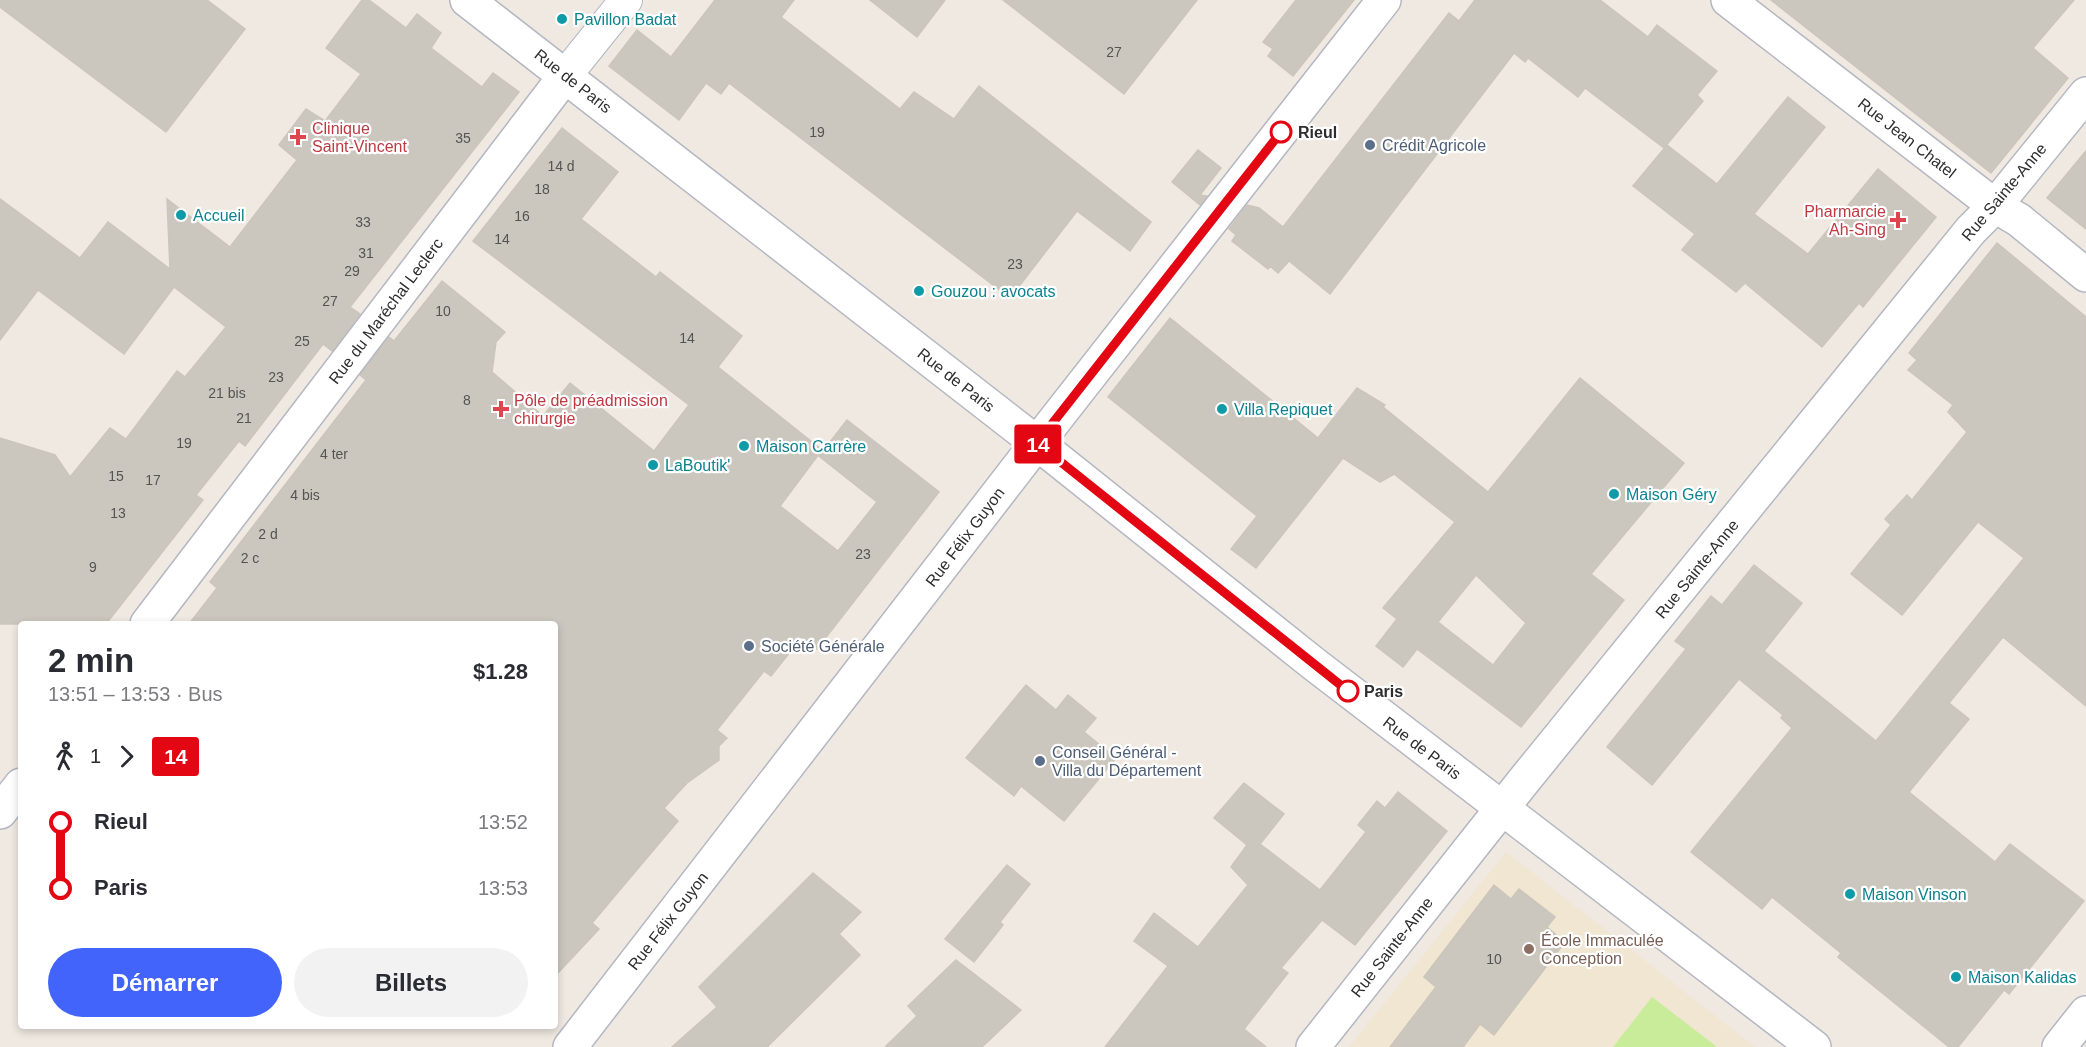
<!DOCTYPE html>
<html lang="fr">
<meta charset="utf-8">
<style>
body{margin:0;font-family:Arial,sans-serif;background:#f2f2f3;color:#2b2b33;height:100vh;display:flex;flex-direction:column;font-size:22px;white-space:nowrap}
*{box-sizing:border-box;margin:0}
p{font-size:20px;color:#7c7c81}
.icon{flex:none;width:33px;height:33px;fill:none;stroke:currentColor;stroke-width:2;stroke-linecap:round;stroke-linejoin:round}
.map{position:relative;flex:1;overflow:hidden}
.details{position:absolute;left:18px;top:621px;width:540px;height:408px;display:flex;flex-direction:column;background:#fff;border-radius:6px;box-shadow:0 3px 9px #0003}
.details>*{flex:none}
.badge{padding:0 12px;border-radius:4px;font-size:21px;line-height:39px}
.map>.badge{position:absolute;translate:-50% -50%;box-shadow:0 0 0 3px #fff}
.legs{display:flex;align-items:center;gap:9px;height:66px;padding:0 30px;font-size:20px}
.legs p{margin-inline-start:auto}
.head{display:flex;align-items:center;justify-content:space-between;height:102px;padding:0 30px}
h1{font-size:33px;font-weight:600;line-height:45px}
.primary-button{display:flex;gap:12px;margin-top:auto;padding:12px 30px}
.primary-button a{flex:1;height:69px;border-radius:36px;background:#4264fb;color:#fff;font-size:24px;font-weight:600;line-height:69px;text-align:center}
.primary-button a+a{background:#f2f2f3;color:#2b2b33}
ul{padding:0 30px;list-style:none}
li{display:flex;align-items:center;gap:21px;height:66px;font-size:22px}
li i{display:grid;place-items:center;width:9px;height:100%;margin:0 8px;background:currentColor}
li i::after{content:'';width:15px;height:15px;margin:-8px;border:4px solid;border-radius:50%;background:#fff}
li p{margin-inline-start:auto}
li:first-child i{background:linear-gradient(#0000 50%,currentColor 0)}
li:last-child i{background:linear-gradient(currentColor 50%,#0000 0)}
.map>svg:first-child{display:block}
.education{fill:#f0e6d1}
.pitch{fill:#c9ec9a}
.building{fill:#cbc7bf;stroke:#cbc5ba;stroke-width:1.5;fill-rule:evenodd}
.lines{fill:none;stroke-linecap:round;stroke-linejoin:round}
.pedestrian-casing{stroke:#b4b7c1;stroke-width:34}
.minor-casing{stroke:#b4b7c1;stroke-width:36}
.tertiary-casing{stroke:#b4b7c1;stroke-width:36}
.secondary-casing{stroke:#b4b7c1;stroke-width:36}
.pedestrian{stroke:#fff;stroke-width:32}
.minor{stroke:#fff;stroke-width:33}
.tertiary{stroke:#fff;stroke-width:33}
.secondary{stroke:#fff;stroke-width:33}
.line-1-casing{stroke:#fff;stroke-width:14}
.line-1{stroke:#e30613;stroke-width:9}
.culture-dot{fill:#0f9aa8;stroke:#fff;stroke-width:2}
.stop-1-dot{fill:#fff;stroke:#e30613;stroke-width:3}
.health-dot{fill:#e0444e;stroke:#fff;stroke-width:2}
.service-dot{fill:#5c6f8a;stroke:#fff;stroke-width:2}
.education-dot{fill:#8d6e63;stroke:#fff;stroke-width:2}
.labels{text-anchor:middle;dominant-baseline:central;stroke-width:4.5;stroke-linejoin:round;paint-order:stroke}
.number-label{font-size:14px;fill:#555452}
.culture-label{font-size:16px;fill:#0d838f;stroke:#fff;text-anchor:start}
.street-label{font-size:16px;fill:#2e2e2e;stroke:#fff}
.health-label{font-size:16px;fill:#be3a42;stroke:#fff;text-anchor:start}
.stop-label{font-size:16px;font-weight:bold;fill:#2e2e2e;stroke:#fff;text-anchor:start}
.service-label{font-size:16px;fill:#4e5e75;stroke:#fff;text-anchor:start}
.education-label{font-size:16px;fill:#785e54;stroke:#fff;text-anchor:start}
</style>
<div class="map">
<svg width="2086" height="1047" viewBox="0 0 2086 1047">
<rect width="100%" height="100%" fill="#efe9e1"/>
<path class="education" d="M1506,852L1755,1047H1349Z"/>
<path class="pitch" d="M1652,997L1717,1047H1613Z"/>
<g class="building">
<path d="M0,0H207L245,29L166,132L0,7Z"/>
<path d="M362,0H369L406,28L417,14L441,33L431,48L482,87L493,73L519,92L350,307L360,314L332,351L323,344L245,446L239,441L196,495L203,500L106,624H0V438L55,455L70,477L110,428L126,439L177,371L185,377L226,327L174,287L124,354L38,290L0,340V199L80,258L108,222L170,269L167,199L230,247L297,160L279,145L306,109L325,121L361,74L326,48Z"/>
<path d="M715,0H794L781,17L900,109L914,92L954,119L979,86L1151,222L1130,251L1077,211L1010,298L729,83L721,94L706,83L679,120L609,66L637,30L671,57Z"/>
<path d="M870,0H945L917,37Z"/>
<path d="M1003,0H1197L1124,94Z"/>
<path d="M1296,0H1354L1293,76L1268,56L1273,49L1263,42Z"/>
<path d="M1475,0H1600L1648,37L1657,25L1717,71L1697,95L1703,101L1664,148L1585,88L1578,97L1528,58L1525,62L1514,53L1330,294L1289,261L1278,273L1270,266L1268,269L1232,241L1236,235L1229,229L1247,205L1259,208L1283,227L1449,13L1459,21Z"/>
<path d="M1771,0H2074L2033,48L2068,78L1991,173Z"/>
<path d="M1788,97L1825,127L1754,214L1808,254L1878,169L1936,217L1863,307L1859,303L1822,347L1745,283L1736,292L1682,250L1695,234L1633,186L1667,145L1717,184Z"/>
<path d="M562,128L618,172L581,219L656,277L660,272L742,336L718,367L822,450L780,506L838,551L877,502L819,456L847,420L939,492L817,649L802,637L771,676L764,671L717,730L727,738L719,746V760L687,783L664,808L678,821L592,923L599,929L555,976V624H189L217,588L210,582L366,380L360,375L389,337L394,341L442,281L505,332L496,342L492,372L543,416L570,383L654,451L689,405L473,241Z"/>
<path d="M1198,150L1221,168L1200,195L1207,196L1200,205L1172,182Z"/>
<path d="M2086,151V229L2047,198Z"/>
<path d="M1997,243L2086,317V706L2003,637L1949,703L1969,719L1909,792L1995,862L2010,844L2084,901L2009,994L2004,990L1958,1047H1949L1838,957L1841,953L1772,897L1762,909L1691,852L1792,728L1781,718L1783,715L1739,679L1652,785L1607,747L1686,649L1675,641L1711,596L1722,605L1754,565L1802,603L1764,651L1876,741L2024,558L1978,522L1902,615L1851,574L1891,525L1885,519L1907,495L1912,500L1967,432L1948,412L1953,405L1908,370L1917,360L1909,353Z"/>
<path d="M1170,318L1318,438L1357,388L1385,405L1383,407L1488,492L1580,378L1684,463L1591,574L1624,600L1521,727L1417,649L1403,667L1376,646L1397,619L1383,608L1455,522L1394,474L1380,482L1343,458L1256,568L1231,549L1257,516L1108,397ZM1476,575L1526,623L1493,665L1438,622Z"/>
<path d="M1026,685L1056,710L1068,695L1096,718L1084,732L1116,758L1064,821L1021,786L1014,796L966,758Z"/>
<path d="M1244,783L1284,814L1260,844L1320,890L1366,832L1358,825L1377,801L1385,808L1398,792L1447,831L1355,945L1322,920L1281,968L1288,973L1244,1029L1266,1047H1105L1168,966L1134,941L1154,913L1198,947L1248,885L1231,867L1247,845L1214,818Z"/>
<path d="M1007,865L1030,884L1000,922L1003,925L974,962L945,939Z"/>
<path d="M813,873L861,912L839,934L860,955L767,1047H672L717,1007L699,987Z"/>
<path d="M1494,885L1511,899L1519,889L1555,917L1547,927L1565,942L1494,1035L1480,1024L1463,1047H1390L1436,987L1424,977Z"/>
<path d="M956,960L1021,1010L982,1047H885L917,1016L908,1006Z"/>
</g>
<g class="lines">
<g class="pedestrian-casing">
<path id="pedestrian" d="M565,76L626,0"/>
</g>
<g class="minor-casing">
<g id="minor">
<path d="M1728,0L1995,206L2019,220L2086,275"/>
<path d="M147,624L565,76"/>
<path d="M0,812L21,785"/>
<path d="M570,1047L1037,443"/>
<path d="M1313,1047L1526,778L1971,230L1995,206L2086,94"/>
<path d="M2059,1047L2086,1013"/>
</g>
</g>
<g class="tertiary-casing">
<path id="tertiary" d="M1037,443L1384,0"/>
</g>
<g class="secondary-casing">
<path id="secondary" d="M467,0L1037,443L1314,664L1814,1047"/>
</g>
<use href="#pedestrian" class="pedestrian"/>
<use href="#minor" class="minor"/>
<use href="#tertiary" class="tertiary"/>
<use href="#secondary" class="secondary"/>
</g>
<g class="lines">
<g class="line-1-casing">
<path id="line-1" d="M1281,132L1037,443L1348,691"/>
</g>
<use href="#line-1" class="line-1"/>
</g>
<g class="culture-dot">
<circle cx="562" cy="19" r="6"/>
<circle cx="181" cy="215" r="6"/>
<circle cx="919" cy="291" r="6"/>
<circle cx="1222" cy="409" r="6"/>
<circle cx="744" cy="446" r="6"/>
<circle cx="653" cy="465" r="6"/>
<circle cx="1614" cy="494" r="6"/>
<circle cx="1850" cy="894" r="6"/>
<circle cx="1956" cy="977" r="6"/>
</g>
<g class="stop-1-dot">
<circle cx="1281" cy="132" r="10"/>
<circle cx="1348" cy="691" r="10"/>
</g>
<g class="health-dot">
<path d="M295 128h6v6h6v6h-6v6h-6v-6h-6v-6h6z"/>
<path d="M1895 211h6v6h6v6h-6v6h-6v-6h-6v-6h6z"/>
<path d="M498 400h6v6h6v6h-6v6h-6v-6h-6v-6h6z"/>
</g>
<g class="service-dot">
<circle cx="1370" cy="145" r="6"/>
<circle cx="749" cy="646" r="6"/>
<circle cx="1040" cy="761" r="6"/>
</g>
<circle class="education-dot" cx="1529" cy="949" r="6"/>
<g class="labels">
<g class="number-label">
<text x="1114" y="52">27</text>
<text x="817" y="132">19</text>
<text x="463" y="138">35</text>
<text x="561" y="166">14 d</text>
<text x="542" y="189">18</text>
<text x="522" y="216">16</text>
<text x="363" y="222">33</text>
<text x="502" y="239">14</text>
<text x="366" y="253">31</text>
<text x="1015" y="264">23</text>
<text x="352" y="271">29</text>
<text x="330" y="301">27</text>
<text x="443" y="311">10</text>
<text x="687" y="338">14</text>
<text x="302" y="341">25</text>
<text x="276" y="377">23</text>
<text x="227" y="393">21 bis</text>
<text x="467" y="400">8</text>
<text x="244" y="418">21</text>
<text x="184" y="443">19</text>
<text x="334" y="454">4 ter</text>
<text x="116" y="476">15</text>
<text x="153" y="480">17</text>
<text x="305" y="495">4 bis</text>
<text x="118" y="513">13</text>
<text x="268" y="534">2 d</text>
<text x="863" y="554">23</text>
<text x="250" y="558">2 c</text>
<text x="93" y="567">9</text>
<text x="1494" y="959">10</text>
</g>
<g class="culture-label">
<text x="574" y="19">Pavillon Badat</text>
<text x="193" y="215">Accueil</text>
<text x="931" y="291">Gouzou : avocats</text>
<text x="1234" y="409">Villa Repiquet</text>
<text x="756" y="446">Maison Carrère</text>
<text x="665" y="465">LaBoutik'</text>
<text x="1626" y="494">Maison Géry</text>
<text x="1862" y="894">Maison Vinson</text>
<text x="1968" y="977">Maison Kalidas</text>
</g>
<g class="street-label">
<text transform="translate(573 81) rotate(38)">Rue de Paris</text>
<text transform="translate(1907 138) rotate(38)">Rue Jean Chatel</text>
<text transform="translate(2004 192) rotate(-50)">Rue Sainte-Anne</text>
<text transform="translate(386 311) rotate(-53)">Rue du Maréchal Leclerc</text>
<text transform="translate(956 380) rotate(38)">Rue de Paris</text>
<text transform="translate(965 537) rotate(-53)">Rue Félix Guyon</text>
<text transform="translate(1697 569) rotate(-51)">Rue Sainte-Anne</text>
<text transform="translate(1422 748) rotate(37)">Rue de Paris</text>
<text transform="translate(668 921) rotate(-52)">Rue Félix Guyon</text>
<text transform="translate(1392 947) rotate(-52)">Rue Sainte-Anne</text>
</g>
<g class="health-label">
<text x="312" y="128">Clinique<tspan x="312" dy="18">Saint-Vincent</tspan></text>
<text x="1886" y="211" text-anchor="end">Pharmarcie<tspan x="1886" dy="18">Ah-Sing</tspan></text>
<text x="514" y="400">Pôle de préadmission<tspan x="514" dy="18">chirurgie</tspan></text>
</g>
<g class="stop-label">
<text x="1298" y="132">Rieul</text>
<text x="1364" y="691">Paris</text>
</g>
<g class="service-label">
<text x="1382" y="145">Crédit Agricole</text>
<text x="761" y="646">Société Générale</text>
<text x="1052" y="752">Conseil Général -<tspan x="1052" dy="18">Villa du Département</tspan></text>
</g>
<g class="education-label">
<text x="1541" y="940">École Immaculée<tspan x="1541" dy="18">Conception</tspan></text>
</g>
</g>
</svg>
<b class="badge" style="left:1038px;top:444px;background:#e30613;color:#fff">14</b>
<section class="details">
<div class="head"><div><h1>2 min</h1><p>13:51 – 13:53 · Bus</p></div><b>$1.28</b></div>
<div class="legs"><svg class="icon" aria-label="walk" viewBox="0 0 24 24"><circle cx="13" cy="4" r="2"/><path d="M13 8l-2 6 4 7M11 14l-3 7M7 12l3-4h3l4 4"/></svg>1<svg class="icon" aria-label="forward" viewBox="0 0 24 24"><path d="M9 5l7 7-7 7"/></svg><b class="badge" style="background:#e30613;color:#fff">14</b></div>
<ul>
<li><i style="color:#e30613"></i><b>Rieul</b><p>13:52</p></li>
<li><i style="color:#e30613"></i><b>Paris</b><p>13:53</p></li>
</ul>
<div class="primary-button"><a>Démarrer</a><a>Billets</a></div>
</section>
</div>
